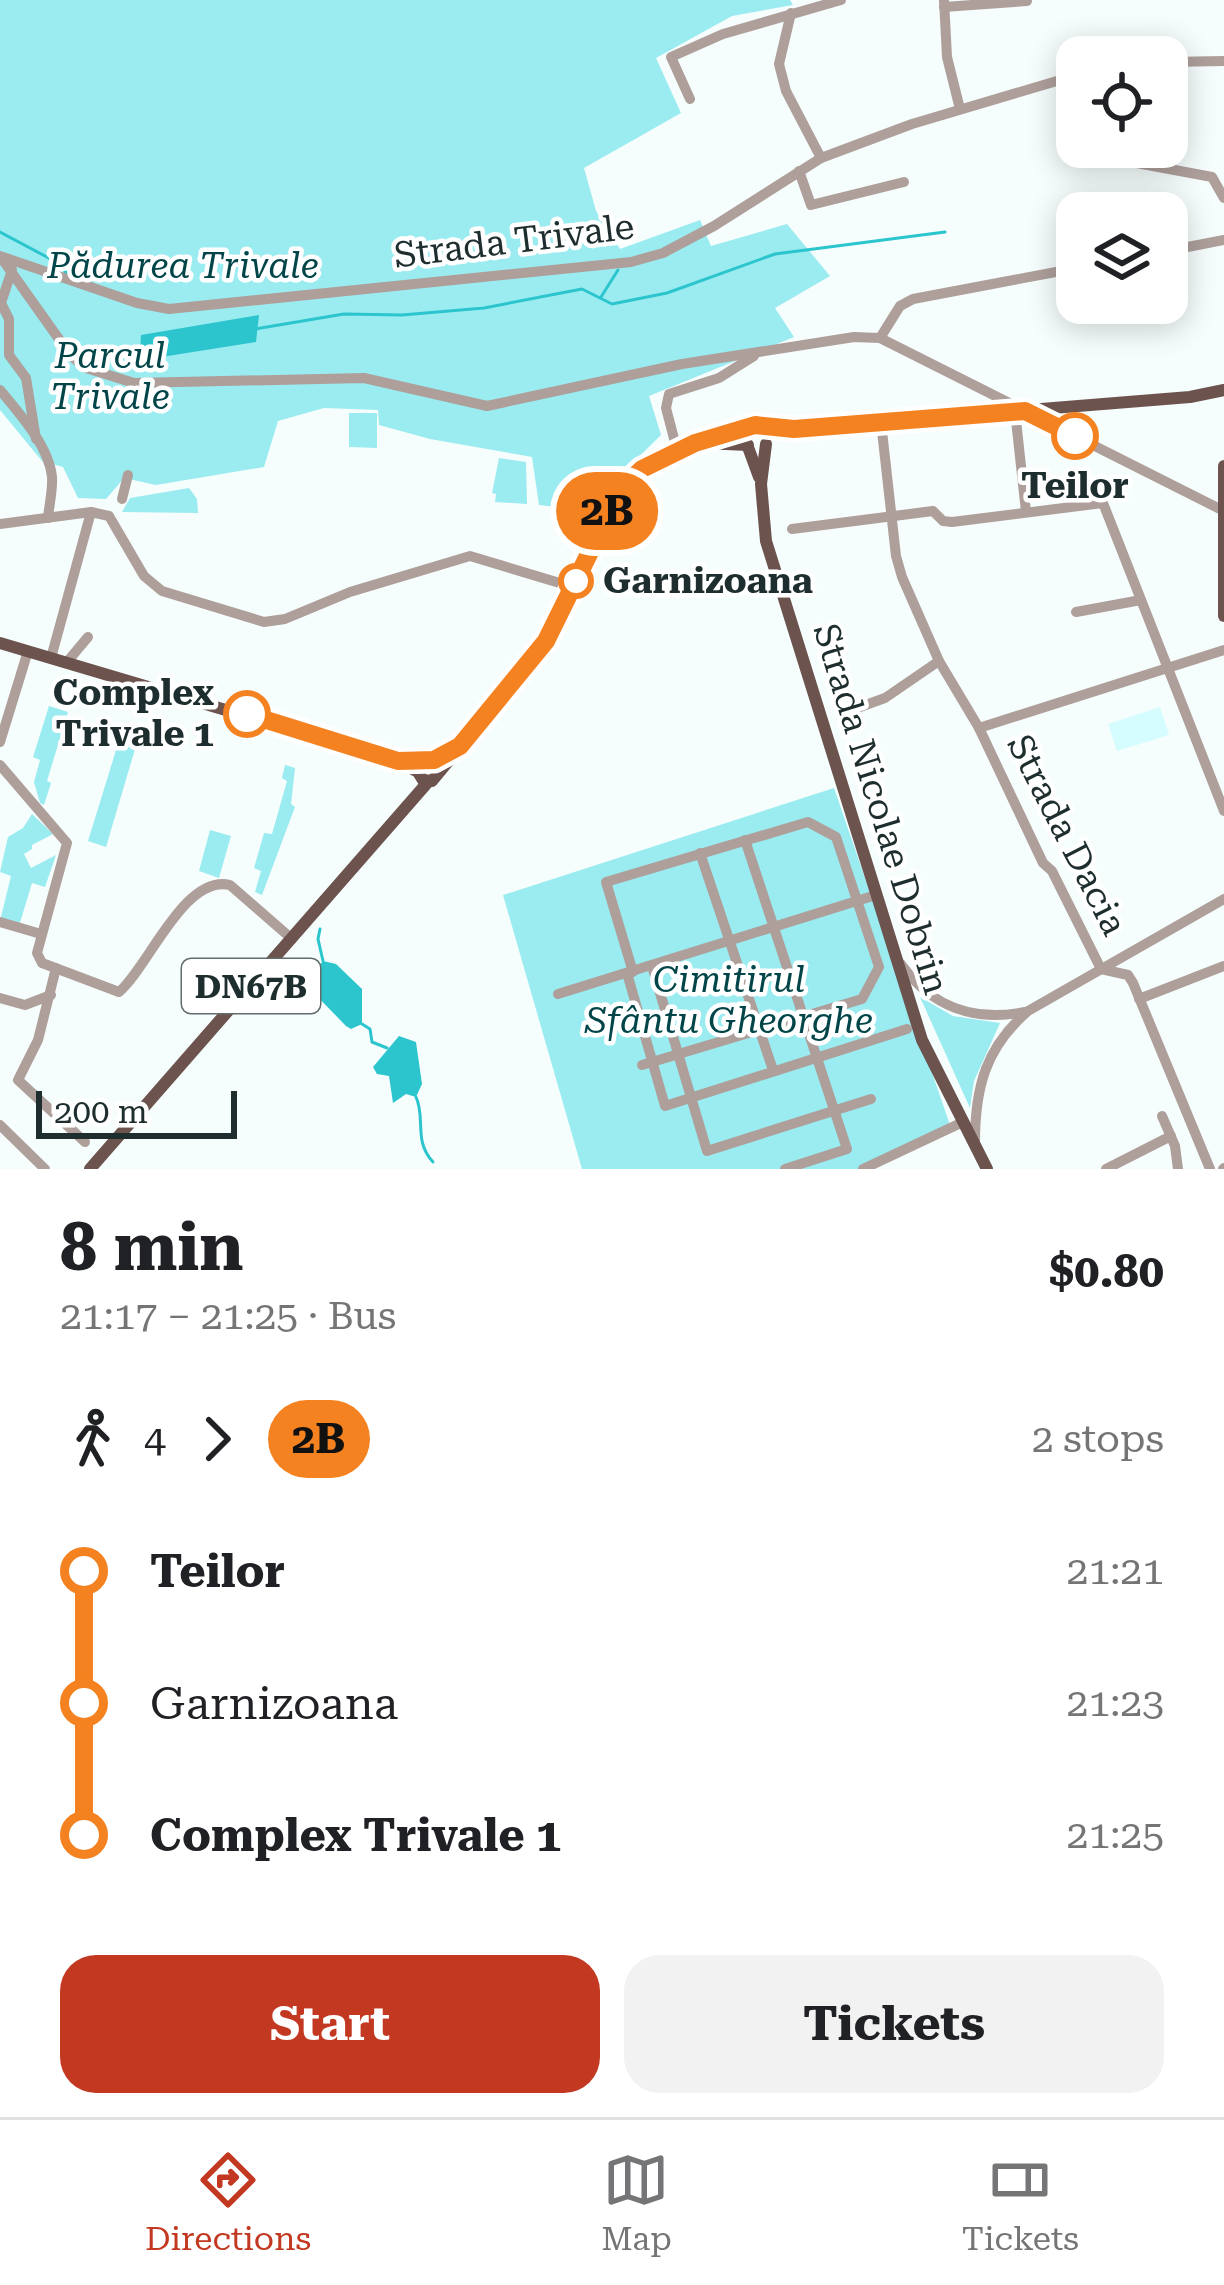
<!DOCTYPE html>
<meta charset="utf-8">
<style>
body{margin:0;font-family:"Roboto Serif",serif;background:#f2f2f2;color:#202124;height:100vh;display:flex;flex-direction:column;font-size:45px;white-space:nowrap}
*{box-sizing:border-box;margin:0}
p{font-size:39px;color:#757577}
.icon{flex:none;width:66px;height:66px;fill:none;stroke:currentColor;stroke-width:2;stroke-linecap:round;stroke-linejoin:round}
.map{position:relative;height:1169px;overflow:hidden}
.drawer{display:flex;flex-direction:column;background:#fff;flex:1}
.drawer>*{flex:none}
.badge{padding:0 24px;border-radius:39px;font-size:42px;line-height:78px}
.buttons{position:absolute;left:1056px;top:36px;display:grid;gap:24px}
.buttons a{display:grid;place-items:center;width:132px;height:132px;border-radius:24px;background:#fff;box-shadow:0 6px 30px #0003;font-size:60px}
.scale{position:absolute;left:36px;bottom:30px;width:201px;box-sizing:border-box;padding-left:12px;border:6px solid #1e2d2e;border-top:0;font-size:33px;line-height:42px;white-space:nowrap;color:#1e2d2e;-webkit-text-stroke:9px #fff;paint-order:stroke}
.map>.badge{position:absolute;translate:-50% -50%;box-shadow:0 0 0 6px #fff}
.legs{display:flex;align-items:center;gap:18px;height:132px;padding:0 60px;font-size:39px}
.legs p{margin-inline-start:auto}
.summary{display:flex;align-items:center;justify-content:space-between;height:204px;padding:0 60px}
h1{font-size:66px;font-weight:700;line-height:90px}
.primary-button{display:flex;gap:24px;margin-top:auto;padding:24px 60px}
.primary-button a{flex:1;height:138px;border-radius:36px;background:#c33821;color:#fff;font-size:48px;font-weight:700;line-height:138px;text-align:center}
.primary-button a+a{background:#f2f2f2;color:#202124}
ul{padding:0 60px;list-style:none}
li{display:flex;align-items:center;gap:42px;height:132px;font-size:45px}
li i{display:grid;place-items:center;width:18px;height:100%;margin:0 15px;background:currentColor}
li i::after{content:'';width:30px;height:30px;margin:-15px;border:9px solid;border-radius:50%;background:#fff}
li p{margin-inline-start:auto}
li:first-child i{background:linear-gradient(#0000 50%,currentColor 0)}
li:last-child i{background:linear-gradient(currentColor 50%,#0000 0)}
.dock{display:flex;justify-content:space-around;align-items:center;height:168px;border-top:3px solid #e0e0e0;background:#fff;font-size:33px;color:#757577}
.dock a{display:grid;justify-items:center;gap:6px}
.dock .current{color:#c33821}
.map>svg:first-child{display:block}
.built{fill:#d5fdff}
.green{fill:#9becf1}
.water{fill:#2cc5ce}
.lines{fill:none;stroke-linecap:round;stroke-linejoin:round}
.stream{stroke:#2cc5ce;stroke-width:3}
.minor{stroke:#ae9f9b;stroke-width:10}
.major{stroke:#6c534e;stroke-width:12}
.line-1-casing{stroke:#fff;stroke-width:27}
.line-1{stroke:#f58220;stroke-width:18}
.stop-1-dot{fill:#fff;stroke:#f58220;stroke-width:6}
.labels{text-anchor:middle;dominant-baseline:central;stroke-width:9;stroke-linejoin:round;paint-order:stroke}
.shield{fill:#fff;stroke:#626c6d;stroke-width:3}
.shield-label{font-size:33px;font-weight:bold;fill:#1e2d2e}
.street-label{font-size:36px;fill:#1e2d2e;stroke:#fff}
.park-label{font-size:36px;font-style:italic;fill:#014549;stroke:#fff}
.stop-label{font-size:36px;font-weight:bold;fill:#1e2d2e;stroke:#fff}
</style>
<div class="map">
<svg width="1224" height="1169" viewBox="0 0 1224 1169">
<rect width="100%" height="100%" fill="#f5fdfd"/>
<path class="built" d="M1160,707L1169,735L1117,751L1108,724Z"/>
<g class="green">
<path d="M0,0H790L793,5L732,16L656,58L681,113L584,168L596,211L620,249L700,220L711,246L787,224L830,276L775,308L794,337L649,396L661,435L585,510L539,505L532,457L430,439L379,425L378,410L324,408L278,421L264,467L156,485L124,478L106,499L78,498L63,467L42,461L0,410Z"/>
<path d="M349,413H377V448L349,447Z"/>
<path d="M499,458L526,462L527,504L495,502L496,494L492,493Z"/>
<path d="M189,488L197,499L198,513L122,512L130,498Z"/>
<path d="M49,706L68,712L47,781L51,783L44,805L40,803L34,782L40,760L33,757Z"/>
<path d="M121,734L138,739L106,847L88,841Z"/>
<path d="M285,765L295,768L291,804L295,807L262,895L255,892L261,871L254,868L264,833L272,834L287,781L282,778Z"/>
<path d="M834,788L950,1125L862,1169H582L503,895Z"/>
<path d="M32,814L53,834L32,845V849L24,854L31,868L56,855L45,887L32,883L19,926L0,921L11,876L0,872L8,837L23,828Z"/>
<path d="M210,830L231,836L219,878L199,871Z"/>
<path d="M920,997L953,1016L1000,1023L974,1081L970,1108Z"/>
</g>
<g class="water">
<path d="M259,315L256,342L149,359L140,353L141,335Z"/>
<path d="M323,961L336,964L362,989V1024L351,1029L346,1026L312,991L308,979Z"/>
<path d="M399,1036L416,1042L422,1084L416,1097L406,1094L393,1103L389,1076L377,1074L373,1067Z"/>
</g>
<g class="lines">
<g class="stream">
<path d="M0,232L60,264L68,276"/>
<path d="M601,297L618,270"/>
<path d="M255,329L344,314L402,315L484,308L582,289L612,304L667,293L775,254L945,232"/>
<path d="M320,929L318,939L323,961"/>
<path d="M362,1024L370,1029L372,1042L387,1048"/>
<path d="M416,1097C426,1119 413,1140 433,1162"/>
</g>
<g class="minor">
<path d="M944,0L947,57L960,109"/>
<path d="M944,7L1027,1"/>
<path d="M791,13L779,64L786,91L821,158"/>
<path d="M1167,62L1224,61"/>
<path d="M690,99L671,57L723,34L841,0"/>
<path d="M1137,163L1212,177L1224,198"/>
<path d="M799,171L811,205L904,182"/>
<path d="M1167,251L1224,240"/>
<path d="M0,256L71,356L86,368L134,383L364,378L487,406L682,364L854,337L880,338L1224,511"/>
<path d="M3,257L137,303L169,309L631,262L663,253L714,226L821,158L912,124L1077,75"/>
<path d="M12,270L1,303L9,319V355L26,378L36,439"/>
<path d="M880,338L900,306L913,299L1077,268"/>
<path d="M0,390C19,413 49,446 52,477C53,490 49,505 48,518"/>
<path d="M1015,411L1026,512"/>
<path d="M881,422L896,556L902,577L939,661L979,728L1043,863L1052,871L1101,969L1128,975L1133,983L1210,1169"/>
<path d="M677,450L666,408L669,394L719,378L754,356"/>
<path d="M122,499L128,475"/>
<path d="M0,524L91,512L109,516L144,576L162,591L264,622L285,619L350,592L470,556L573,587"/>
<path d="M792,529L933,511L943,521L952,522L1103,503L1224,811"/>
<path d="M1076,612L1141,600"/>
<path d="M51,658L91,512"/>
<path d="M67,662L88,637"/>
<path d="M860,707L885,698L939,661"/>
<path d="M979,728L1224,650"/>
<path d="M0,742L28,651"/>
<path d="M0,765L67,843L37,953L42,963L119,992C148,968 184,874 230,885L292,939"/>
<path d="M745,840L847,1149L785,1169"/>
<path d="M700,853L773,1070"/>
<path d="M0,922L41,934"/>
<path d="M901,964C931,1007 974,1022 1025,1012"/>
<path d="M652,966L707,1151L871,1099"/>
<path d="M56,968L38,1040L18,1080L85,1142"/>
<path d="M633,972L606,882L808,822L836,837L879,967L862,999L642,1065"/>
<path d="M627,973L665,1106L907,1029"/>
<path d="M558,994L876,895"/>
<path d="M0,998L25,1005L51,995"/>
<path d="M1139,999L1224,966"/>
<path d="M1162,1116L1175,1146L1178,1169"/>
<path d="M0,1125L45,1169"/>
<path d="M975,1142C975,1087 986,1047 1028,1011L1224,899"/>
<path d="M863,1169L963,1122"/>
<path d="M1106,1169L1171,1136"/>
<path d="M1223,1169L1224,1168"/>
</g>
<g class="major">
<path d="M748,429L745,439L759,477"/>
<path d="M703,443L748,445"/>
<path d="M766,444L761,484L766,541L922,1040L987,1169"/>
<path d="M1224,466V616"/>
<path d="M0,643L398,761L418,772L423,780L432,781L537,654L621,489C652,455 709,430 756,425C766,424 782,428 793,429L1190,397L1224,390"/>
<path d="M405,761L434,760L453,750"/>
<path d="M90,1169L428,782"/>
</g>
</g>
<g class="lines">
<g class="line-1-casing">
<path id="line-1" d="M247,714L398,761L434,760L460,746L546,641L621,489L642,469L695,443L755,425L794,429L1025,411L1075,436"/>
</g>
<use href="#line-1" class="line-1"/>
</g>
<g class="stop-1-dot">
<circle cx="1075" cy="436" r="21"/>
<circle cx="576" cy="581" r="15"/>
<circle cx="247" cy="714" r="21"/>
</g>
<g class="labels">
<rect class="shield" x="182" y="959" width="138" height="54" rx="9"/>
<g class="shield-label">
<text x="251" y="986">DN67B</text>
</g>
<g class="street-label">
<text transform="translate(514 241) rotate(-7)">Strada Trivale</text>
<text transform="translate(881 809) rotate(73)">Strada Nicolae Dobrin</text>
<text transform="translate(1067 835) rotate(63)">Strada Dacia</text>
</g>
<g class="park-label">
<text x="183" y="266">Pădurea Trivale</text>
<text x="110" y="356">Parcul<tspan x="110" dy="41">Trivale</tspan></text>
<text x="729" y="980">Cimitirul<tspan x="729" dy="41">Sfântu Gheorghe</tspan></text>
</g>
<g class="stop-label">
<text x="1075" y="486">Teilor</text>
<text x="603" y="581" text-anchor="start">Garnizoana</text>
<text x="214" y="693" text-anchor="end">Complex<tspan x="214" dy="41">Trivale 1</tspan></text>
</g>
</g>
</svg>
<div class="buttons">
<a><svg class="icon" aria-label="locate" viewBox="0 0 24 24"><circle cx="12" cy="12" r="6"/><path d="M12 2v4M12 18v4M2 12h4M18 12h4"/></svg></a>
<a><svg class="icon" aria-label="layers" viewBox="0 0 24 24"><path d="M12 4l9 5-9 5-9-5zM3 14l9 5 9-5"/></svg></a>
</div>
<div class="scale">200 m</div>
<b class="badge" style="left:607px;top:511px;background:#f58220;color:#111">2B</b>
</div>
<section class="drawer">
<div class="summary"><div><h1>8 min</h1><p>21:17 – 21:25 · Bus</p></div><b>$0.80</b></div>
<div class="legs"><svg class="icon" aria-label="walk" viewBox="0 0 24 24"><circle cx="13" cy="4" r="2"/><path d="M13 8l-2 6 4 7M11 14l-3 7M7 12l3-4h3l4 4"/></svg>4<svg class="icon" aria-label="forward" viewBox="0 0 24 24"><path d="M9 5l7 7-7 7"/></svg><b class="badge" style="background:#f58220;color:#111">2B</b><p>2 stops</p></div>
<ul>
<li><i style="color:#f58220"></i><b>Teilor</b><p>21:21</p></li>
<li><i style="color:#f58220"></i><span>Garnizoana</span><p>21:23</p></li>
<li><i style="color:#f58220"></i><b>Complex Trivale 1</b><p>21:25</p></li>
</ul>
<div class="primary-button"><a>Start</a><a>Tickets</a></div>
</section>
<nav class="dock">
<a class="current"><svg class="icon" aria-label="directions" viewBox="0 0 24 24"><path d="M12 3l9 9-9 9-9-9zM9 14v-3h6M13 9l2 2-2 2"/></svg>Directions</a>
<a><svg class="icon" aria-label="map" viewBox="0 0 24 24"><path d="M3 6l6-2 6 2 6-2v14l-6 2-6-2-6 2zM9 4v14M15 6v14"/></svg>Map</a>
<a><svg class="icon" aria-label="tickets" viewBox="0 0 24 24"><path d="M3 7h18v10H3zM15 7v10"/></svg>Tickets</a>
</nav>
